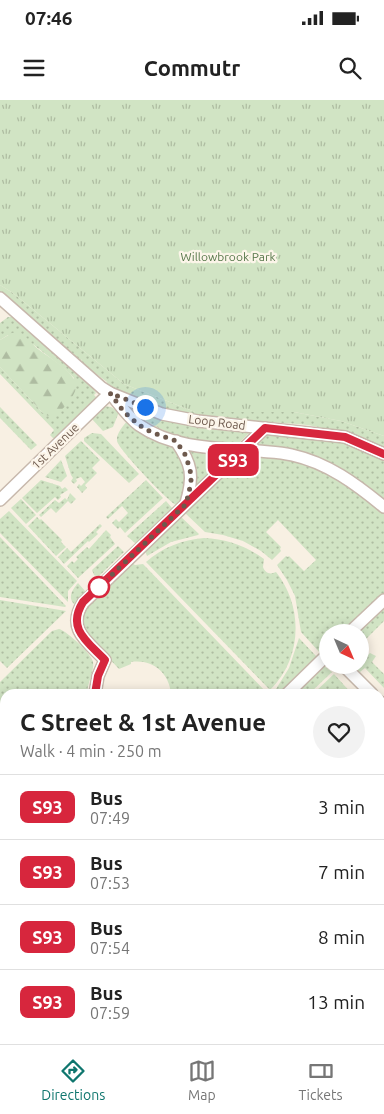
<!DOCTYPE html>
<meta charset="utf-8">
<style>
body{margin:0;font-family:Ubuntu,sans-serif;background:#f2f2f2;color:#222;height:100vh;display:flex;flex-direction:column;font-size:19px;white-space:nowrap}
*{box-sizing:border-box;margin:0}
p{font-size:16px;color:#767676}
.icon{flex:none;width:28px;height:28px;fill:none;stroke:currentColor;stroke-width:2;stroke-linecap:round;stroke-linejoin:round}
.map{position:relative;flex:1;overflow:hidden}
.side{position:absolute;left:0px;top:589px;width:385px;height:356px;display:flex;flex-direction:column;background:#fff;border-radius:15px 15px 0 0;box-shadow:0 2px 12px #0003}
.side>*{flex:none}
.badge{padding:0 10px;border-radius:8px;font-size:18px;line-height:32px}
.needle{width:32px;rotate:136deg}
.fabs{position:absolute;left:319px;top:524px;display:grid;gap:10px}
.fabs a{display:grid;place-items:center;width:50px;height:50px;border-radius:50%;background:#fff;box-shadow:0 2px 12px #0003;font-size:25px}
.you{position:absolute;width:25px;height:25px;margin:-12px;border:4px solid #fff;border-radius:50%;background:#1a73e8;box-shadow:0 0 0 8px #1a73e833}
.map>.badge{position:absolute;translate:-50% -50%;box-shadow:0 0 0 2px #fff}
.round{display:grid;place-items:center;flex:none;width:52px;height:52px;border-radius:26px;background:#f2f2f2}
.summary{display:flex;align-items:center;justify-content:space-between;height:85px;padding:0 20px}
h1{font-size:24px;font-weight:700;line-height:38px}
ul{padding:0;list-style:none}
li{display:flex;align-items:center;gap:15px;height:65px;padding:0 20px;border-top:1px solid #e0e0e0}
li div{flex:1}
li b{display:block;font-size:19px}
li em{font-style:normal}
li .badge{min-width:55px;font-weight:700;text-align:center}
.status{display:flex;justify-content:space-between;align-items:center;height:35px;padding:0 25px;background:#fff;direction:ltr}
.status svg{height:14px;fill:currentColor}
header{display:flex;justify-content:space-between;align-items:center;height:65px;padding:0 20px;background:#fff;font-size:22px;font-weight:700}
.tab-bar{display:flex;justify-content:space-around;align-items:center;height:70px;border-top:1px solid #e0e0e0;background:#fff;font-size:14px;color:#767676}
.tab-bar a{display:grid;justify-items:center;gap:2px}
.tab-bar .current{color:#0f766e}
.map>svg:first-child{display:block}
.grass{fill:url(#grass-dots)}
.forest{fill:url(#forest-firs)}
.park{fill:url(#park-tufts)}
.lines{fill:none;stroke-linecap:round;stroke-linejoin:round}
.minor-casing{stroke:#c7b8ac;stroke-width:14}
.minor{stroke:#fff;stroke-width:11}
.line-casing{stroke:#fff;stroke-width:11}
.line{stroke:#d7263d;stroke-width:8}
.walk{stroke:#6d594d;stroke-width:5;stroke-dasharray:0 9}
.stop-dot{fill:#fff;stroke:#d7263d;stroke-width:2.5}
.labels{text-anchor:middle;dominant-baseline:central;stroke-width:4.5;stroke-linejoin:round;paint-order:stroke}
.park-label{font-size:12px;fill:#56774a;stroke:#fcf5e9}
.street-label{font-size:12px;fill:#6d594d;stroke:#fcf5e9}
</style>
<div class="status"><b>07:46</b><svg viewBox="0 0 49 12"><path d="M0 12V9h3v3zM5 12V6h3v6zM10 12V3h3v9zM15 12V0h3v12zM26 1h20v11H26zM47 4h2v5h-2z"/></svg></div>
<header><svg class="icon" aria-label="menu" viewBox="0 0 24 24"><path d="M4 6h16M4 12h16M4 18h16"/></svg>Commutr<svg class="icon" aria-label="search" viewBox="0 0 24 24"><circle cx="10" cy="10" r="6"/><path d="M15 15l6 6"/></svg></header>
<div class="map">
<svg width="384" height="944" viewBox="0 0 384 944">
<defs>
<pattern id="grass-dots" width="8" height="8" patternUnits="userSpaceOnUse" patternTransform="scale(1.25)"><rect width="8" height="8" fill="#d1e4c4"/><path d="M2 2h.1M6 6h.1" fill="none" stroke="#aebca1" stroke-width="1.8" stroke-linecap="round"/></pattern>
<pattern id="forest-firs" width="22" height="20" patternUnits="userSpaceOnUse" patternTransform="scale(1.25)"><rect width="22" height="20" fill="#d1e4c4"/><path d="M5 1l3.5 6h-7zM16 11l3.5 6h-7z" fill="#aebca1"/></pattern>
<pattern id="park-tufts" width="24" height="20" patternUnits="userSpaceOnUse" patternTransform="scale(1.25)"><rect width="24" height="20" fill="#d1e4c4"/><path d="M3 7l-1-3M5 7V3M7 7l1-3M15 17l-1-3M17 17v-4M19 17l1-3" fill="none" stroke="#aebca1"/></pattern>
</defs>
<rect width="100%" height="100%" fill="#f8f0e3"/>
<g class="grass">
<path d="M0,185L13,193L124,284L195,312H294L341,321L384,336V348C359,338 334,329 307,325C263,319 216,324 173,313C150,308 126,297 106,284L107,282L83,264L81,259V264L0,192Z"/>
<path d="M8,217H13L17,219L92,287L96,293L94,295L96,297L95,300L55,338H53L50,335L54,330L0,274V267L43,313L74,278L66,270L30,242L8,235L0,240V223Z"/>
<path d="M104,306L111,307L119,312L113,327L103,331L91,318Z"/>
<path d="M0,307L37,345L31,350L0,318Z"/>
<path d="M135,310L180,324L250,332L238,344C197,341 169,339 135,313Z"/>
<path d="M128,320L175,347L188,372L182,398L176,405C167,400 119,350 117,341C116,333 124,325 128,320Z"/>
<path d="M267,332L327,338L347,344L384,359V400L358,379L331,364L255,345V341Z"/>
<path d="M92,333L101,334L139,374L129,383L84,341V338Z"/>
<path d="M81,341L100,360L92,368L97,373L85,385L87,388L82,393L77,387L79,384L81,386L85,382L81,377L76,379L77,381L74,384L71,381L73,378L71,375L65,356Z"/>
<path d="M186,349L224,353L225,357L196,386Z"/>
<path d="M244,355C300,354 342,377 384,413V496L346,532H328L327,551L321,554L301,532L295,496L287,480L277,465L286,456L288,457L289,456L304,471L316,460L278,420L266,432L281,447L280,449L281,451L272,460L261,451L243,441L223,435L205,432L185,413L184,410Z"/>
<path d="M61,360L67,376L61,382L45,377Z"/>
<path d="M41,380L60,386L62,389L65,387L68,390L60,395L61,397L58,400L55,397L37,413L22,398Z"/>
<path d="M146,380L163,398L125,433L120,427L118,429L112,423L116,419L119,422L128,413L122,406L108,419L106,417Z"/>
<path d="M70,393L76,399L71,404L68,401L56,413L51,408L41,417L39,415L55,400L59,403L65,398L67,400Z"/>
<path d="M21,399L36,415L26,424L11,408Z"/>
<path d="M166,401L173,409L136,444L127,436Z"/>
<path d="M9,411L77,481L68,491V502L0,433V419Z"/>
<path d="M179,415L199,434L198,435L171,442L147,456L144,448Z"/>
<path d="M37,417L40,420L41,419L62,440L61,442L66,447L56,456L28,426Z"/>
<path d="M100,424L102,426L96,432L98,434L89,442L88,441L64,464L58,457L67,448L71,452Z"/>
<path d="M106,430L111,435L110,437L115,444L78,478L67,466L72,461L74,463L78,459L76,457L87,447L89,449Z"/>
<path d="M0,437L66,506L65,507L0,497Z"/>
<path d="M204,438C227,439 246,446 264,459L263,467C265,473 270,475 276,472C304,507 302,559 270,590L146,462C163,447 182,440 204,438Z"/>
<path d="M118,446L124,452L98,477L94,475L92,470Z"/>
<path d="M130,462L135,465L143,464L268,594H171C169,572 152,559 131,562V564L119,569L83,531L82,512Z"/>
<path d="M78,483L86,492L75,505C67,498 72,490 78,483Z"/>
<path d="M0,500L66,511L7,568L0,561Z"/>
<path d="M384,507V521L360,545V532H358Z"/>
<path d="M59,529C67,531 92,554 93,562C95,569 87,584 87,594H5V608L0,602V582L52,531Z"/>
<path d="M299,538L317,557L284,592L276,589L289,568Z"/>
<path d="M370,553L376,556L372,562L384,574V588L365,568L360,572L357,570V565H360V562Z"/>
<path d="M324,566L332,572L309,594H295Z"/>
<path d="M334,574L352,594H313Z"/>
<path d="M0,608L5,613V657L0,660Z"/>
<path d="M5,681V717L1,720L0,686Z"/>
<path d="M384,776V846L380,842V780Z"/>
<path d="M57,940H117L113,944H53Z"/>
<path d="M265,940H328V944H267Z"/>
</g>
<path class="forest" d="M18,232C26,235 32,244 38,249C49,258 75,271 76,286C77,294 59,317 50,316C47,316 46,315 43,313L0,267V240L12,233Z"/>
<path class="park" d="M0,0H384V336L341,321L294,312H195L124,284L13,193L0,185Z"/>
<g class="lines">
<g class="minor-casing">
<g id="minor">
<path d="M0,198L102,288L110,293L162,314L198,321L345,337L384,354"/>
<path d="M111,294C120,305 128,317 139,325C173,349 219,348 258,351C269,352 281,352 292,355C328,363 356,384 384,407"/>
<path d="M176,341C192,364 194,376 186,403"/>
<path d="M0,400L110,293"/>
<path d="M350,532L384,500"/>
<path d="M343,565L372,594"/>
<path d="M95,594L98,576L105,560C88,542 66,529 83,503L265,328"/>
<path d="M287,594L328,554"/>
<path d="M380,602L384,607"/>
<path d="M0,803L5,808"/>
<path d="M223,940L226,944"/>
<path d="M118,944L122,940"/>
</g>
</g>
<use href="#minor" class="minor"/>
</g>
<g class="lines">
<g class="line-casing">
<path id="line" d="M95,594L98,576L105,560C88,542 66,529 83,502L265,328L345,337L384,354"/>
</g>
<use href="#line" class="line"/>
<path class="walk" d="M99,487L96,490L186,404L191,383V374L186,356L176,341L151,332L139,325L124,312L110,293L145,307"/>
</g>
<circle class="stop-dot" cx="99" cy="487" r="10"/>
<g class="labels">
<g class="park-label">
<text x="228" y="156">Willowbrook Park</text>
</g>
<g class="street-label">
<text transform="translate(217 322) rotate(7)">Loop Road</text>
<text transform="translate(55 346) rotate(-44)">1st Avenue</text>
</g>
</g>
</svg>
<div class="fabs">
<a><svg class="needle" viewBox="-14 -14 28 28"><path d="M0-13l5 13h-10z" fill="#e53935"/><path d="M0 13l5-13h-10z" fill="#767676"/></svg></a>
</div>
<div class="you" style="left:145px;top:307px"></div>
<b class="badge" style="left:233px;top:360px;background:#d7263d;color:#fff">S93</b>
<section class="side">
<div class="summary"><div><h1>C Street &amp; 1st Avenue</h1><p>Walk · 4 min · 250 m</p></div><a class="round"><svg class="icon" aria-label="heart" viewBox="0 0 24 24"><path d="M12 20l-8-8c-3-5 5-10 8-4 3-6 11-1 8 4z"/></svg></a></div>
<ul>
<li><span class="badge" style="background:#d7263d;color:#fff">S93</span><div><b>Bus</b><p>07:49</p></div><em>3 min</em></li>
<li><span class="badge" style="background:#d7263d;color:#fff">S93</span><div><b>Bus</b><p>07:53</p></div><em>7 min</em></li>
<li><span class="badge" style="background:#d7263d;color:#fff">S93</span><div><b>Bus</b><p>07:54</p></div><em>8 min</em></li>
<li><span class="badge" style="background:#d7263d;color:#fff">S93</span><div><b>Bus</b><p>07:59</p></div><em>13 min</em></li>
</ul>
</section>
</div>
<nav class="tab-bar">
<a class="current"><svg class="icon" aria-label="directions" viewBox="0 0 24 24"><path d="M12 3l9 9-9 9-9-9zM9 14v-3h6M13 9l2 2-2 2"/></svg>Directions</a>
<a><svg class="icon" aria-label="map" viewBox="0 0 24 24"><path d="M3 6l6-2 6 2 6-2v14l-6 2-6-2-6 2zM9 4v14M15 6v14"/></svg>Map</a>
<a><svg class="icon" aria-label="tickets" viewBox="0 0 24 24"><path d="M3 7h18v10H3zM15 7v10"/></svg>Tickets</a>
</nav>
